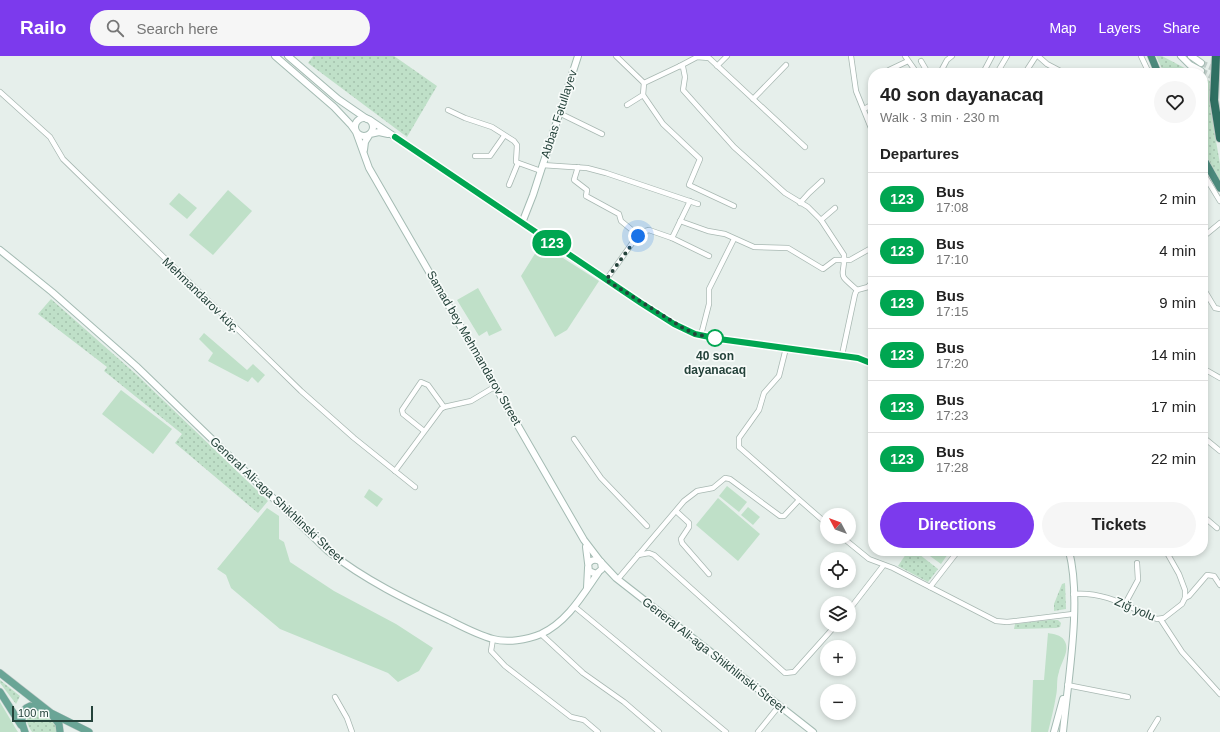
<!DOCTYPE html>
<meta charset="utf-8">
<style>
body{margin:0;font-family:Helvetica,sans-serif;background:#f6f6f6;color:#222;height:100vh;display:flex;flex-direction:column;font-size:15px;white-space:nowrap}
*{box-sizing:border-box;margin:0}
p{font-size:13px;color:#767676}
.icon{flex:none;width:22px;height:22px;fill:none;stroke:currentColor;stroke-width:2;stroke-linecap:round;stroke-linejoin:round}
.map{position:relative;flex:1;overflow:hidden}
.sheet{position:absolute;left:868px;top:12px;width:340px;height:488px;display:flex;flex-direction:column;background:#fff;border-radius:16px;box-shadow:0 2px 6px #0003}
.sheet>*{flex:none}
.badge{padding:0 8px;border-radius:13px;font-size:14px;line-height:26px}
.needle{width:26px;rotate:311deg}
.buttons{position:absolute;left:820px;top:452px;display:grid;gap:8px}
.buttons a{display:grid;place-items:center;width:36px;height:36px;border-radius:50%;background:#fff;box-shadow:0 2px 6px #0003;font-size:20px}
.scale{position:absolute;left:12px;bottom:10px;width:81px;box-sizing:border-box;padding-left:4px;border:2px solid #24423a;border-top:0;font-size:11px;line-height:14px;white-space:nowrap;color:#24423a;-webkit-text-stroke:3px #f7fbf9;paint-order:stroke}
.you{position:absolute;width:20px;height:20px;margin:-10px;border:3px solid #fff;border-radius:50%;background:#1a73e8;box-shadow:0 0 0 6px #1a73e833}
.map>.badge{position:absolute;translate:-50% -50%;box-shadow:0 0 0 2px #fff}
h2{padding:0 12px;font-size:15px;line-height:36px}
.round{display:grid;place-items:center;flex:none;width:42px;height:42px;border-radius:21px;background:#f6f6f6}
.head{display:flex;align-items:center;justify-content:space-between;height:68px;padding:0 12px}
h1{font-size:19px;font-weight:600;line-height:30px}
.button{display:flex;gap:8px;margin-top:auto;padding:8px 12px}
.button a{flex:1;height:46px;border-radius:24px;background:#7c3aed;color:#fff;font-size:16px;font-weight:600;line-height:46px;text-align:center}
.button a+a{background:#f6f6f6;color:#222}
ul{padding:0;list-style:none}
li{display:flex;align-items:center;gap:12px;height:52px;padding:0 12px;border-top:1px solid #e0e0e0}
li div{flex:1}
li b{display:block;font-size:15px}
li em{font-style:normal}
li .badge{min-width:44px;font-weight:700;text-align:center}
header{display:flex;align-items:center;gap:24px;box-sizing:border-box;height:56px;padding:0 20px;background:#7c3aed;color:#fff}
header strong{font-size:19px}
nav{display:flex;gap:22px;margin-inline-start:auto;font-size:14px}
.search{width:280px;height:36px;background:#f6f6f6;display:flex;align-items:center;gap:10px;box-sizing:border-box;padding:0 14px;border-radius:22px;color:#767676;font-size:15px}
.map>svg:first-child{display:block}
.grass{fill:url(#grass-dots)}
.park{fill:#bfe0c8}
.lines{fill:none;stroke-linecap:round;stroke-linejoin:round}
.secondary-tunnel{stroke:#bfccc8;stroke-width:6;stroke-dasharray:6 3;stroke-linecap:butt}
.minor-casing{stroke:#a8b8b2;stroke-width:6}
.secondary-casing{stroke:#a4bbb3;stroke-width:8}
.primary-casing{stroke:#c2cac8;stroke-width:8}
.trunk-casing{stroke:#c2cac8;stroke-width:8}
.motorway-casing{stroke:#c2cac8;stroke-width:10}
.minor{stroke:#fff;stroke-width:4.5}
.secondary{stroke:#fff;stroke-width:6}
.primary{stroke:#6aa596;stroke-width:7}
.trunk{stroke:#4c8a7c;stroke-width:7}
.motorway{stroke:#2f6f62;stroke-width:8}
.line-casing{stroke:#fff;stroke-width:9}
.line{stroke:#00a651;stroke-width:6}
.walk{stroke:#24423a;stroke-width:4;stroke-dasharray:0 7.2}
.stop-dot{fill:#fff;stroke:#00a651;stroke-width:2}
.labels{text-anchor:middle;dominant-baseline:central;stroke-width:3.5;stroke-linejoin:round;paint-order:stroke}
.street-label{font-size:12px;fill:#24423a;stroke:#f7fbf9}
.stop-label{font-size:12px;font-weight:bold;fill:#24423a;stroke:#f7fbf9}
</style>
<header>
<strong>Railo</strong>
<div class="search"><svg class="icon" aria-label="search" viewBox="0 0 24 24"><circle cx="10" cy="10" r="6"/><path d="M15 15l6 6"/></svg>Search here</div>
<nav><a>Map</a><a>Layers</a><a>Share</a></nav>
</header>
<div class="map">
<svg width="1220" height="676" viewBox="0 0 1220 676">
<defs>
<pattern id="grass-dots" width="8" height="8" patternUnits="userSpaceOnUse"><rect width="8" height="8" fill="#bfe0c8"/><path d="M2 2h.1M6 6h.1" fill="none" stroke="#a4c1ad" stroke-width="1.8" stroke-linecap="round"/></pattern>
</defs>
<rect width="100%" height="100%" fill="#e6efeb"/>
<g class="grass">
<path d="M313,0H394L437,30L407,81L308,7Z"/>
<path d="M1156,0H1162L1194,17H1164Z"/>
<path d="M1203,22L1210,25V50L1220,108V126L1203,93Z"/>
<path d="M51,243L137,319L268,445L258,457L175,387L182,378L104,315L107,311L38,258Z"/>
<path d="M908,495H915L938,513L928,526L898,510Z"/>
<path d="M1065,527L1066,553L1054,555V548L1062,528Z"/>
<path d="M1049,564H1058L1061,567L1060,571L1056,572L1014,573L1015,568Z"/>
<path d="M0,624L20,640L16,648L0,627Z"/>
<path d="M30,654C41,652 56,666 58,676H32C27,669 24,661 30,654Z"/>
</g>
<g class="park">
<path d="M228,134L252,155L213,199L189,179Z"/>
<path d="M179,137L197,152L187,163L169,148Z"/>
<path d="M541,188L599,225L567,274L555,281L521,220Z"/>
<path d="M478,232L502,274L489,280L487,275L479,280L457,244Z"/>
<path d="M204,277L247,314L253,308L265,319L258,327L252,321L248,326L208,305L213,297L199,283Z"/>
<path d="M121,334L172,373L153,398L102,358Z"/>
<path d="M727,430L747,446L739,456L719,440Z"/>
<path d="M369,433L383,443L377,451L364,441Z"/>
<path d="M718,442L760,478L738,505L696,469Z"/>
<path d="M748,451L760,461L753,469L741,459Z"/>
<path d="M267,452L279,460V483L284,486L290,506L334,535L396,568L433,592L419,615L398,626L388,617L280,573L231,532L226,519L217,513Z"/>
<path d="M923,495H950L941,508Z"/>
<path d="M1048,577C1053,578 1061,579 1064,584C1071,594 1061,606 1059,616C1056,624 1058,632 1056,640C1054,652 1051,664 1048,676H1031L1033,624H1044Z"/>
<path d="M0,646L16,673L18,676H0Z"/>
</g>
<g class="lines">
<g class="secondary-tunnel">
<path d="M1201,7L1220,15"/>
<path d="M1201,15L1220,24"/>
</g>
<g class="minor-casing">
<g id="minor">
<path d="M616,0L644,27L680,10L683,11L685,21L683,34L734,91L785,137L808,151L821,164L844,199C845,223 835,215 857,234"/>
<path d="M851,0L856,35L873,77"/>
<path d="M905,0L917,17"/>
<path d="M1038,0L1047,8L1064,17"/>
<path d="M1141,0L1149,17"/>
<path d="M921,5L928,17"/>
<path d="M680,10L697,1L709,2L805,91"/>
<path d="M717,10L727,0"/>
<path d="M889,14L908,5"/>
<path d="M940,17L947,4L952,0"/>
<path d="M983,17L992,0"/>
<path d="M997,17L1007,0"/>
<path d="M1025,17L1036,0"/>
<path d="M644,27L643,39L663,68L700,103L689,129L734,150"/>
<path d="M0,36L50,81L63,103L301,335L354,382L415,431"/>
<path d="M753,43L786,9"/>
<path d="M627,49L643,39"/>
<path d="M864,53L873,48"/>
<path d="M448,54L465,62L492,71L514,85L517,89L516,106L541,115"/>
<path d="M559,57L602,78"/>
<path d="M475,100H490L504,80"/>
<path d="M542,109L587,112L606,117L698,148"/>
<path d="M578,111L574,124L587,134L586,140L619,158L621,165L638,179"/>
<path d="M1203,117L1220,145"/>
<path d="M509,129L518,107"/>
<path d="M800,147L809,137L822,125"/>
<path d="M821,164L835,152"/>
<path d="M680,165L708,175L725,178L754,191L788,192L823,213L835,204H850L873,191"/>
<path d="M1203,181L1220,167"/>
<path d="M672,182L690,145"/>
<path d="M606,224L638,179L642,176L649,174L672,182L709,200"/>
<path d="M1203,232L1215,252L1220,253"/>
<path d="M701,279L709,248V233L734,183"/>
<path d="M786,292L779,320L764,337L759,354L739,382V391L827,468"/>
<path d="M842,299L855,238L857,234L868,231L873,225"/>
<path d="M869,307L873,300"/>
<path d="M1203,315L1206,314L1220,322"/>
<path d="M424,375L403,358L402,354L421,326L428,329L444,351"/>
<path d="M1203,381L1220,395"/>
<path d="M574,383L601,422L647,470"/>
<path d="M395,415L441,353L444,351L471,345L496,330"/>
<path d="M676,455L689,467V471L681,483L682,487L709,518"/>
<path d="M1203,460L1217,472"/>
<path d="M842,481L869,503L893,512L996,565L1007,566L1073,558"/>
<path d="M638,499L649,497L654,499L785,617L794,616L836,569"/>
<path d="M618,523L684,445L697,435L713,432L725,422L730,423L780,460H784L799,444"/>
<path d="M930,531L958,495"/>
<path d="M1073,538C1105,535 1130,552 1157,563L1164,562L1182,548L1185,542V534L1179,518L1166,495"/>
<path d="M1185,542L1189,540L1207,519L1214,520L1220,529"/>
<path d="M1125,548L1138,524L1137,507"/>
<path d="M575,551L726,676"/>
<path d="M849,554L883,510"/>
<path d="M1161,564L1182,596L1220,638"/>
<path d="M541,578L583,617L624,646L659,676"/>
<path d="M493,583L491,595L505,610L571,661L584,664L598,676"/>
<path d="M1067,629L1128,641"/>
<path d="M335,641L347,662L352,676"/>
<path d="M758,676L779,650"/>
<path d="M1150,676L1158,663"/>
</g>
</g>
<g class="secondary-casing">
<g id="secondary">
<path d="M275,0L334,51L351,69L356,76L369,112L584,484L600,505"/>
<path d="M288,0L338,43L367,63"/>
<path d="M1181,0L1190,9L1201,15"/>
<path d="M1191,0L1201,7"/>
<circle cx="364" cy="71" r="9"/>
<path d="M370,64L641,247L674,268L695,278L719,283L858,302L873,308"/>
<path d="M364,94L365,86L370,78L379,76L388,78"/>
<path d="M522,167L533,139L578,0"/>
<path d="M0,194L52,236L136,310L328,495C365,524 406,544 449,564C463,571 478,579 493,583C507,587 527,584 541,578C567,566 582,540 598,517"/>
<path d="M586,491L589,515L596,518L602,513L601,506C597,503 592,503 589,507"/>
<path d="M601,506L616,522L813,676"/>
<path d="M587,532L588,512"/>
<path d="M1054,676L1063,643"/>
<path d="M1063,676C1068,623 1082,545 1069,495"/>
</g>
</g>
<g class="primary-casing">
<g id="primary">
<path d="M0,617L51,657L89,676"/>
<path d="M0,636L21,669"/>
<path d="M52,659L59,668L60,676"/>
<path d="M25,676C21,667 19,654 30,650L42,652"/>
</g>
</g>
<g class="trunk-casing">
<g id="trunk">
<path d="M1151,0L1158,17"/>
<path d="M1203,102L1220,132"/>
</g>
</g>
<g class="motorway-casing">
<path id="motorway" d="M1216,0L1214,44L1220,82"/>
</g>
<use href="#minor" class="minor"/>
<use href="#secondary" class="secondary"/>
<use href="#primary" class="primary"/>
<use href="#trunk" class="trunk"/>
<use href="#motorway" class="motorway"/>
</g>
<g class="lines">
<g class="line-casing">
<path id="line" d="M395,81L641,247L674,268L695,278L719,283L858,302L873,308"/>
</g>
<use href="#line" class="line"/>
<path class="walk" d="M638,180L606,224L683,272L695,278L719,283L715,282"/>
</g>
<circle class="stop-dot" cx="715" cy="282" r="8"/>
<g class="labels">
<g class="street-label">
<text transform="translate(559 58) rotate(-72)">Abbas Fətullayev</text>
<text transform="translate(201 239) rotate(44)">Mehmandarov küç.</text>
<text transform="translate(474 292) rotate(60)">Samad bey Mehmandarov Street</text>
<text transform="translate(277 444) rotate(43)">General Ali-aga Shikhlinski Street</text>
<text transform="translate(1135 553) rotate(23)">Zığ yolu</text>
<text transform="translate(714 599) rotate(38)">General Ali-aga Shikhlinski Street</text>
</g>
<g class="stop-label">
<text x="715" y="300">40 son<tspan x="715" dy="14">dayanacaq</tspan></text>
</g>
</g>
</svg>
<div class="buttons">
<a><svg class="needle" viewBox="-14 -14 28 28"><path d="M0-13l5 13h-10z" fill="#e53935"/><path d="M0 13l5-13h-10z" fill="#767676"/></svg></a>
<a><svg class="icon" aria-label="locate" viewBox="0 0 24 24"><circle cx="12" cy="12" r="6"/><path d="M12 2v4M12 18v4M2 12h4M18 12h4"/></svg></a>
<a><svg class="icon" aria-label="layers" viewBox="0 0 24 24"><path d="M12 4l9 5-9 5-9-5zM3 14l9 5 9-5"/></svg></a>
<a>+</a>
<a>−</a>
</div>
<div class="scale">100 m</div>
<div class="you" style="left:638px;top:180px"></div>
<b class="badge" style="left:552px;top:187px;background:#00a651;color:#fff">123</b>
<section class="sheet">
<div class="head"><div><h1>40 son dayanacaq</h1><p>Walk · 3 min · 230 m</p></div><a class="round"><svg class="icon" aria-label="heart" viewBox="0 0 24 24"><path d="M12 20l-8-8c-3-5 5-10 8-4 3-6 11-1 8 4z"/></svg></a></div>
<h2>Departures</h2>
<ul>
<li><span class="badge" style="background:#00a651;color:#fff">123</span><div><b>Bus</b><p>17:08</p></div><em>2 min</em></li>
<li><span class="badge" style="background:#00a651;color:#fff">123</span><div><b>Bus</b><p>17:10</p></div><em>4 min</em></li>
<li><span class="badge" style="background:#00a651;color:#fff">123</span><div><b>Bus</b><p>17:15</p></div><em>9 min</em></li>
<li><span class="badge" style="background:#00a651;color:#fff">123</span><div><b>Bus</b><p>17:20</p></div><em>14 min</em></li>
<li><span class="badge" style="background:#00a651;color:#fff">123</span><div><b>Bus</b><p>17:23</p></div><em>17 min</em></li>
<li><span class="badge" style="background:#00a651;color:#fff">123</span><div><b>Bus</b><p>17:28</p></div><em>22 min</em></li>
</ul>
<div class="button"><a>Directions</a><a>Tickets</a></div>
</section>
</div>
